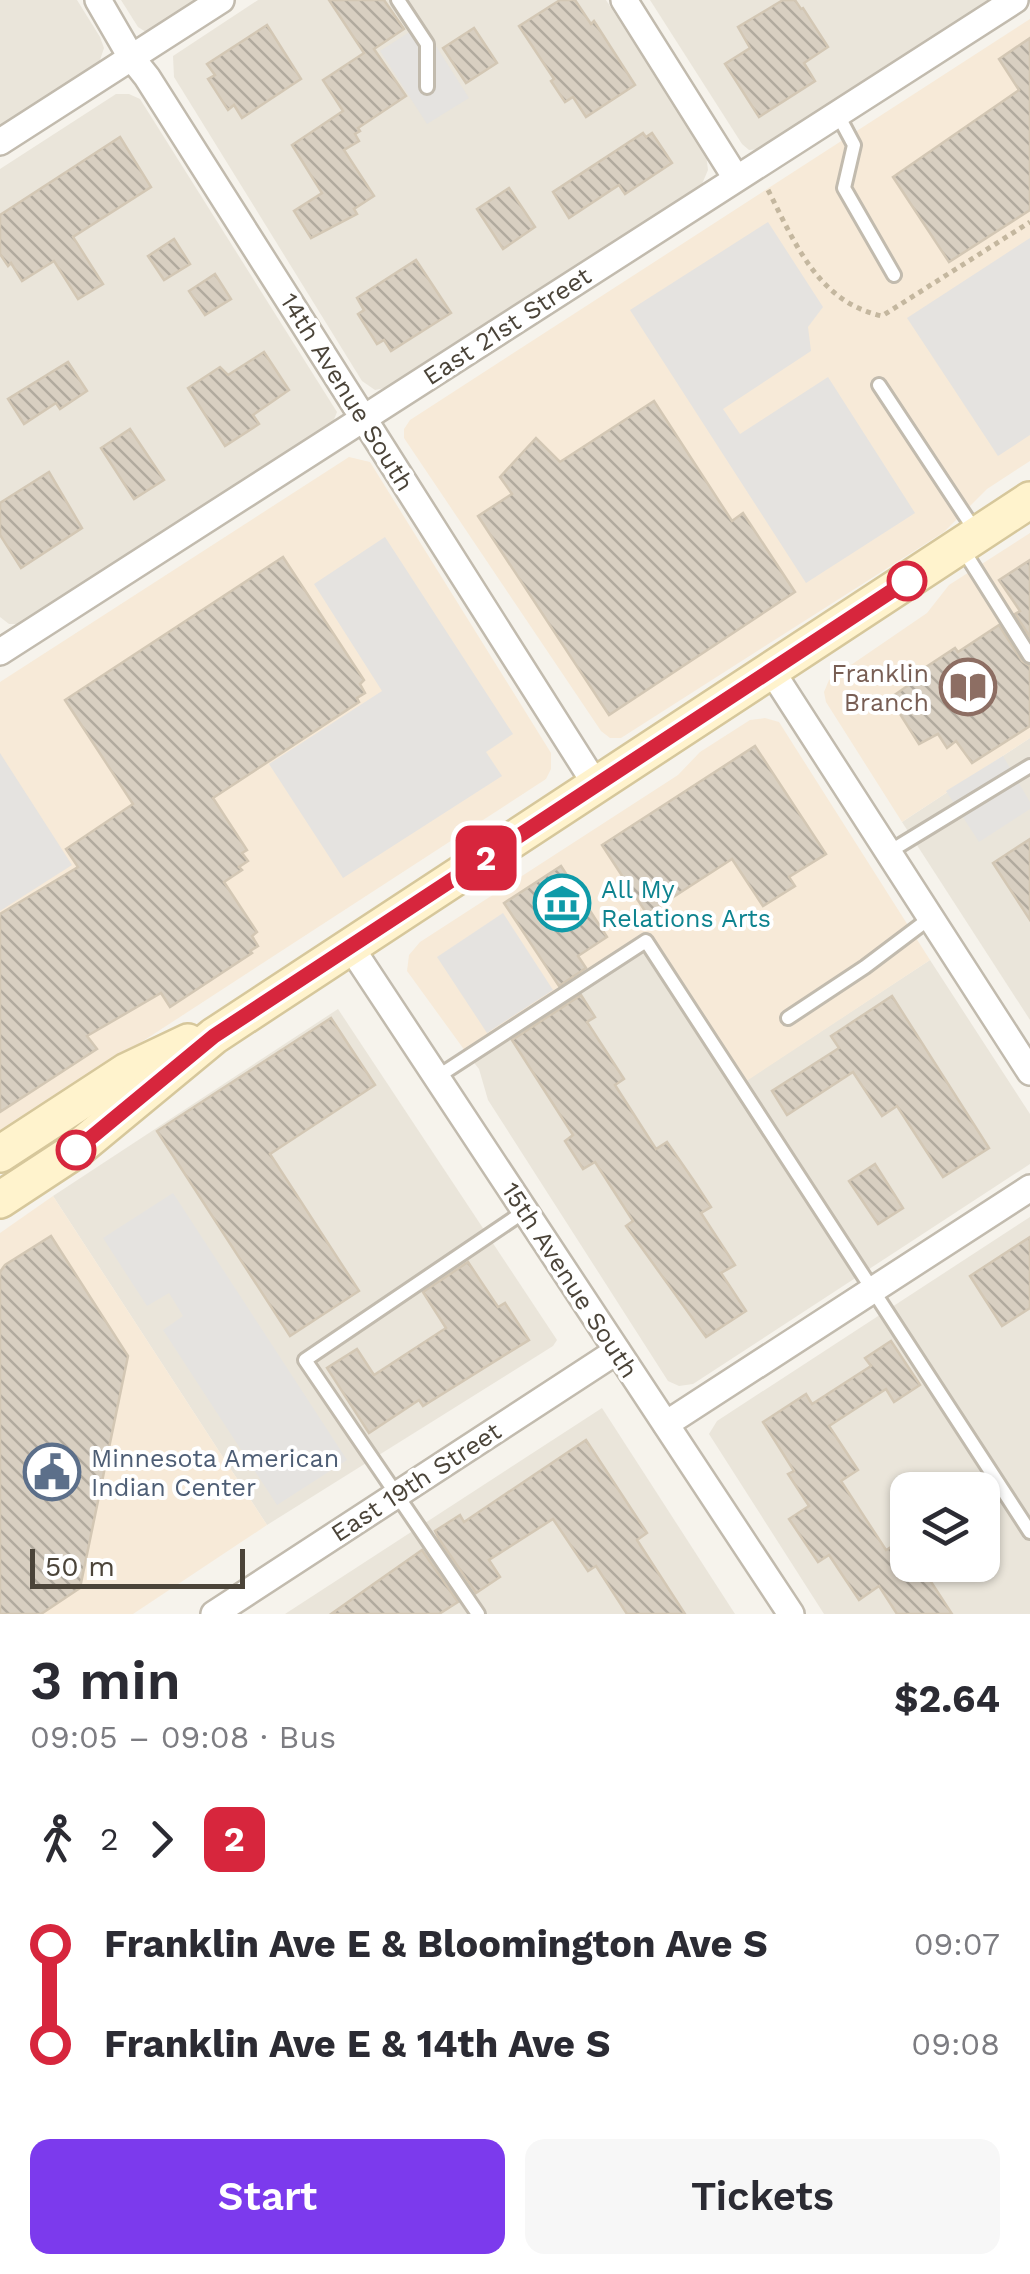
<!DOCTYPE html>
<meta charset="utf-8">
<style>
body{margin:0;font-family:"Work Sans",sans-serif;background:#f7f7f7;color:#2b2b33;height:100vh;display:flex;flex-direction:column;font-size:38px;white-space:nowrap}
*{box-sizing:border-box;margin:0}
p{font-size:32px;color:#7c7c81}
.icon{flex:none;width:55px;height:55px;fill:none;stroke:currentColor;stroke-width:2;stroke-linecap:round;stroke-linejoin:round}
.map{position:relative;height:1614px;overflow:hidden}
.sheet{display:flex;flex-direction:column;background:#fff;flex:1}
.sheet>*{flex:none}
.badge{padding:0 20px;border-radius:15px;font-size:35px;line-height:65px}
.tools{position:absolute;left:890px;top:1472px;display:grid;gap:20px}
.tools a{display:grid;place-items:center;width:110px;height:110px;border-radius:20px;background:#fff;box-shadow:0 2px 8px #0004;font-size:50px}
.scale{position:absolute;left:30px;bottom:25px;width:215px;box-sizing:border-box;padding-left:10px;border:5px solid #4b4439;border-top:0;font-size:28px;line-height:35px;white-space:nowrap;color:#4b4439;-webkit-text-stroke:8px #fff;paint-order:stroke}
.map>.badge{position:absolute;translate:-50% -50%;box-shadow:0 0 0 5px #fff}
.legs{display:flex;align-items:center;gap:15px;height:110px;padding:0 30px;font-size:32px}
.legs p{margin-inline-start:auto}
.overview{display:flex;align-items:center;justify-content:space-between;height:170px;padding:0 30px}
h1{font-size:55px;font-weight:600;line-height:75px}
.button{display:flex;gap:20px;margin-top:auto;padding:20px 30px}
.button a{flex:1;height:115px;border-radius:20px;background:#7c3aed;color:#fff;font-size:40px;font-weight:600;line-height:115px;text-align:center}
.button a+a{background:#f7f7f7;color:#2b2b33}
ul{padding:0 30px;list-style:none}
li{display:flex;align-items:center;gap:35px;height:100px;font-size:38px}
li i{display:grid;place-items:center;width:15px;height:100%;margin:0 12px;background:currentColor}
li i::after{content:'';width:25px;height:25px;margin:-12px;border:8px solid;border-radius:50%;background:#fff}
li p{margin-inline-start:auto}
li:first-child i{background:linear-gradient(#0000 50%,currentColor 0)}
li:last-child i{background:linear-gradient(currentColor 50%,#0000 0)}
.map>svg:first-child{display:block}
.residential{fill:#eae5da;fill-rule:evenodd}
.commercial{fill:#f7ead8}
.parking{fill:#e5e3e0}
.building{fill:url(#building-back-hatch);stroke:#d3c7b4;stroke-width:2.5}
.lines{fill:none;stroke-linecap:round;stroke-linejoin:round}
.lane-casing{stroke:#c2bbae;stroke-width:18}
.street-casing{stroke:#c2bbae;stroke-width:30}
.secondary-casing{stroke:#d6c79b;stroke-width:40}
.path{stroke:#c4b79f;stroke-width:5;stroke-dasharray:5 5;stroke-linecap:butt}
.lane{stroke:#fff;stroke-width:12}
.street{stroke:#fff;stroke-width:25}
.secondary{stroke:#fff3cd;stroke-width:35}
.line-1-casing{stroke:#fff;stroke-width:22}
.line-1{stroke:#d7263d;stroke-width:15}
.stop-1-dot{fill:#fff;stroke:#d7263d;stroke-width:5}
.labels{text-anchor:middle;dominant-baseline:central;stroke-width:8;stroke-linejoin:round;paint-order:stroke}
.street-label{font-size:25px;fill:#4b4439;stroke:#fff}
.education-label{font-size:25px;fill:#785e54;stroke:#fff;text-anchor:end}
.culture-label{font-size:25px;fill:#0d838f;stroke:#fff;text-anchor:start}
.service-label{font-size:25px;fill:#4e5e75;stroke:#fff;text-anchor:start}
</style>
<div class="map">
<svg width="1030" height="1614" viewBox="0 0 1030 1614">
<defs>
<pattern id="building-back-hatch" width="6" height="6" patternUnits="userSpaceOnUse" patternTransform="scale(2.5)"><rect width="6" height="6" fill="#d8cfc1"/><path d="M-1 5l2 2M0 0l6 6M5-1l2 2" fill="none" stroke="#b1aa9e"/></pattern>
</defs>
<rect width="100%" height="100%" fill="#f6f3ec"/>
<g class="residential">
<path d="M0,0H77L100,37L104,48L99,63L0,126Z"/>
<path d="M121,0H202L155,30L146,32L138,27Z"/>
<path d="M258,0H606L706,154L708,170L702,184L389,387L375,390L362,381L174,77L173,56Z"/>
<path d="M650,0H992L760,149L749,150L742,144Z"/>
<path d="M116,94H129L140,99L337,412L333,422L21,624H9L0,617V169Z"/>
<path d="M1030,738V1020L902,822Z"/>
<path d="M641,944L733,1089L930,960L1030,1114V1164L693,1384L679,1386L668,1381L488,1100L479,1069L468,1055Z"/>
<path d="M338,1009L557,1340L553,1346L267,1525L53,1196Z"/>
<path d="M1030,1217V1614H824L709,1434L717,1421ZM908,1490H982V1565H908Z"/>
<path d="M602,1408L735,1614H285Z"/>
</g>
<g class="commercial">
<path d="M1030,19V461L987,489L944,532L621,738H610L601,731L404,438V429L410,420Z"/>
<path d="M349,457L370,462L551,753V769L546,779L0,1134V682Z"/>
<path d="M1030,533V738L902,822L826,702L824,692L829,680L927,613L949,585Z"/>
<path d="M765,718L779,722L930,960L733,1090L641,945L468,1055L407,971L409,955L420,942L678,775L700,752L750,720Z"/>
<path d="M53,1196L267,1525L133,1614H0V1233Z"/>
</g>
<g class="parking">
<path d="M422,24L469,98L427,124L380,51Z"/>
<path d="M768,222L823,307L808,327L811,351L723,409L740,434L828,377L915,513L806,583L630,310Z"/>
<path d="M1030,238V435L998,456L907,318Z"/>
<path d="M385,537L513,734L486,752L502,776L343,878L269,764L382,691L314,584Z"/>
<path d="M0,753L72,865L0,911Z"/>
<path d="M1003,756L1030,802V809L979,842L946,791Z"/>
<path d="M503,913L553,990L487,1033L437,957Z"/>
<path d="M173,1193L347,1460L277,1505L163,1330L183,1316L169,1293L147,1306L103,1238Z"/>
</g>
<g class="building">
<path d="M329,0H384L404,29L374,49L406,96L358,128L360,131L355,134L359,141L344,150L374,196L354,209L357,214L311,238L294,211L322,193L292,145L343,111L323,80L364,53Z"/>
<path d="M560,0H575L591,24L594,21L635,85L586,117L573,97L565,102L551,81L554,79L519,26Z"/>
<path d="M783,0H795L801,9L803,8L828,47L804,63L815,81L759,117L725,64L750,48L738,27Z"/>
<path d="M267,25L301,79L242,118L234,105L228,110L208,79L215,75L207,64Z"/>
<path d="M474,28L497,63L466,83L443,48Z"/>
<path d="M1030,38V210L949,262L893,177L1019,90L999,59Z"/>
<path d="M643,133L646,137L652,133L672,163L625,194L619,185L569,218L553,192Z"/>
<path d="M120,137L151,187L73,237L103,284L78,299L54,261L22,281L11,263L8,266L0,254V215Z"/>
<path d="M509,188L535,227L503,249L477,209Z"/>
<path d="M174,239L190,264L164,280L148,256Z"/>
<path d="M416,260L451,313L391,351L384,340L377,344L358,314L364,310L357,298Z"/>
<path d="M215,274L231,299L205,315L189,291Z"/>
<path d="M264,352L289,390L253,415L259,424L225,446L188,388L220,367L228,375Z"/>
<path d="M68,362L87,391L60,409L56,403L24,424L8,399Z"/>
<path d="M654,401L732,521L743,513L795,592L609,715L478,516L512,494L500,477L536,438L560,462Z"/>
<path d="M130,429L164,480L134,499L101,448Z"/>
<path d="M49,472L82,528L21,568L0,535V503Z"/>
<path d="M283,557L364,680L360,684L365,693L357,698L359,702L213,798L247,850L242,853L248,861L239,867L242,870L224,882L257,932L252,936L258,946L250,951L252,953L170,1007L161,993L87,1036L97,1049L0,1112V914L78,867L66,849L133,804L65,700Z"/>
<path d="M1030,560V637L1015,614L1020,611L999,580Z"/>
<path d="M999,625L1022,661L1030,666V726L972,763L956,741L947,748L938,734L919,744L890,698L929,671L926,667L955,648L958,652Z"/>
<path d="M755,746L826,854L789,877L795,886L763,906L732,859L647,914L602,845Z"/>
<path d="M1030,839V920L993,863Z"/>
<path d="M561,866L607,937L578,956L586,968L559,986L504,903Z"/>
<path d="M581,995L595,1017L587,1022L624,1079L615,1085L656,1149L667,1142L694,1181L711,1207L701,1213L735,1265L721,1273L746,1311L706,1337L626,1226L633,1221L595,1162L583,1169L565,1141L573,1135L512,1040Z"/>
<path d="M892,996L989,1148L943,1177L897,1106L882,1116L853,1072L787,1115L772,1091L839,1048L831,1036Z"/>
<path d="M331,1018L375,1085L270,1154L359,1291L290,1336L157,1131Z"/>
<path d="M875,1164L903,1208L878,1224L849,1181Z"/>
<path d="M51,1236L128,1356L80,1588L41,1614H0V1272L5,1265Z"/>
<path d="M1030,1237V1308L1002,1326L970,1276Z"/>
<path d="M468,1262L498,1307L505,1303L529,1340L423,1406L419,1400L369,1433L327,1368L357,1349L374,1375L446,1328L423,1292Z"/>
<path d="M891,1341L920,1385L894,1402L886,1389L829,1426L858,1470L841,1481L886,1550L908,1537V1565H920L952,1614H897L879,1586L859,1600L829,1555L818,1562L789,1519L809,1506L788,1474L794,1471L763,1422L806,1394L812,1404L871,1366L865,1358Z"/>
<path d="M586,1440L647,1533L637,1540L685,1614H627L596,1566L588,1571L553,1519L489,1560L500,1577L476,1593L439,1539L435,1531L460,1515L464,1522Z"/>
<path d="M422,1550L458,1602L439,1614H331Z"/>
</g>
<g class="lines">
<g class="lane-casing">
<g id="lane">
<path d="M398,0L427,44V87"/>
<path d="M838,115L854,145L844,188L894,275"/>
<path d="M879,385L976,532"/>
<path d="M962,548L1030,656"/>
<path d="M889,852L1030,766"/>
<path d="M788,1018L865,967L930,918"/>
<path d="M437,1077L646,941L1030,1532"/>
<path d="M478,1614L305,1360L525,1211"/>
</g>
</g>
<g class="street-casing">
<g id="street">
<path d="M98,0L131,57L147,77L596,785"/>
<path d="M624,0L736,178"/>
<path d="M0,142L221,0"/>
<path d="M0,652L1015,0"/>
<path d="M771,670L1030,1072"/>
<path d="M350,946L791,1614"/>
<path d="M666,1424L1030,1188"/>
<path d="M214,1614L617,1351"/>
</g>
</g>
<g class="secondary-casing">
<g id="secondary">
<path d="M0,1154L127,1071L188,1042"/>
<path d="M0,1200L76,1150L214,1036L1030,500"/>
</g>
</g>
<path class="path" d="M768,190C795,243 818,302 882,316L1030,222"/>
<use href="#lane" class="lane"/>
<use href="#street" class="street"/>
<use href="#secondary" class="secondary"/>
</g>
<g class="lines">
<g class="line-1-casing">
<path id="line-1" d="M76,1150L214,1036L907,581"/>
</g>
<use href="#line-1" class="line-1"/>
</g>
<defs>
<g id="library-ring" transform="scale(2.875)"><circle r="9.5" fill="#fff" stroke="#8d6e63" stroke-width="1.5"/><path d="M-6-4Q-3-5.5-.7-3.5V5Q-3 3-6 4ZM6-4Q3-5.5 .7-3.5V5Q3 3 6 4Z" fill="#8d6e63"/></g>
<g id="museum-ring" transform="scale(2.875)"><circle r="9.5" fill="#fff" stroke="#0f9aa8" stroke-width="1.5"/><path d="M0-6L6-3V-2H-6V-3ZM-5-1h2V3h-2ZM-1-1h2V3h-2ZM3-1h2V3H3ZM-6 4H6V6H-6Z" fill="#0f9aa8"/></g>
<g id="civic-ring" transform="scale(2.875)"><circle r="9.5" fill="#fff" stroke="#5c6f8a" stroke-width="1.5"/><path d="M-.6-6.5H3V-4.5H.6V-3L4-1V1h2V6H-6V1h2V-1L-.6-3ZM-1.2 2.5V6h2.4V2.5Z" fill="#5c6f8a"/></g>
</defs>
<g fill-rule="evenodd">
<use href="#library-ring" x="968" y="687"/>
<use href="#museum-ring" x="562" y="903"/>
<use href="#civic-ring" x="52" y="1472"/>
</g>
<g class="stop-1-dot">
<circle cx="907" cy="581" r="18"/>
<circle cx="76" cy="1150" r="18"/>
</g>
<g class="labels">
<g class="street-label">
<text transform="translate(507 326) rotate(-33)">East 21st Street</text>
<text transform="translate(347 392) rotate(58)">14th Avenue South</text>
<text transform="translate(570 1280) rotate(57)">15th Avenue South</text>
<text transform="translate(416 1482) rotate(-33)">East 19th Street</text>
</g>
<g class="education-label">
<text x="929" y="673">Franklin<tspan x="929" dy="29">Branch</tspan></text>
</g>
<g class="culture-label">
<text x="601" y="889">All My<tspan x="601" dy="29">Relations Arts</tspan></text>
</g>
<g class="service-label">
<text x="91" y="1458">Minnesota American<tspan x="91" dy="29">Indian Center</tspan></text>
</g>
</g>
</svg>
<div class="tools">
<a><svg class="icon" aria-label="layers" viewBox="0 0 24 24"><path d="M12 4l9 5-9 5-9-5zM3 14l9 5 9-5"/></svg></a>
</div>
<div class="scale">50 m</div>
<b class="badge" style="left:486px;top:858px;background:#d7263d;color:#fff">2</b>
</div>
<section class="sheet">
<div class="overview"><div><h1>3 min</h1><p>09:05 – 09:08 · Bus</p></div><b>$2.64</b></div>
<div class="legs"><svg class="icon" aria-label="walk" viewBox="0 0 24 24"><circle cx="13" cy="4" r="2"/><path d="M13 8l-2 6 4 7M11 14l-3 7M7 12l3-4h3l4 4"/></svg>2<svg class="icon" aria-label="forward" viewBox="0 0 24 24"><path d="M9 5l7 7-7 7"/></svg><b class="badge" style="background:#d7263d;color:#fff">2</b></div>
<ul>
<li><i style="color:#d7263d"></i><b>Franklin Ave E &amp; Bloomington Ave S</b><p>09:07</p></li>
<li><i style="color:#d7263d"></i><b>Franklin Ave E &amp; 14th Ave S</b><p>09:08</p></li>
</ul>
<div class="button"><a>Start</a><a>Tickets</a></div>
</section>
